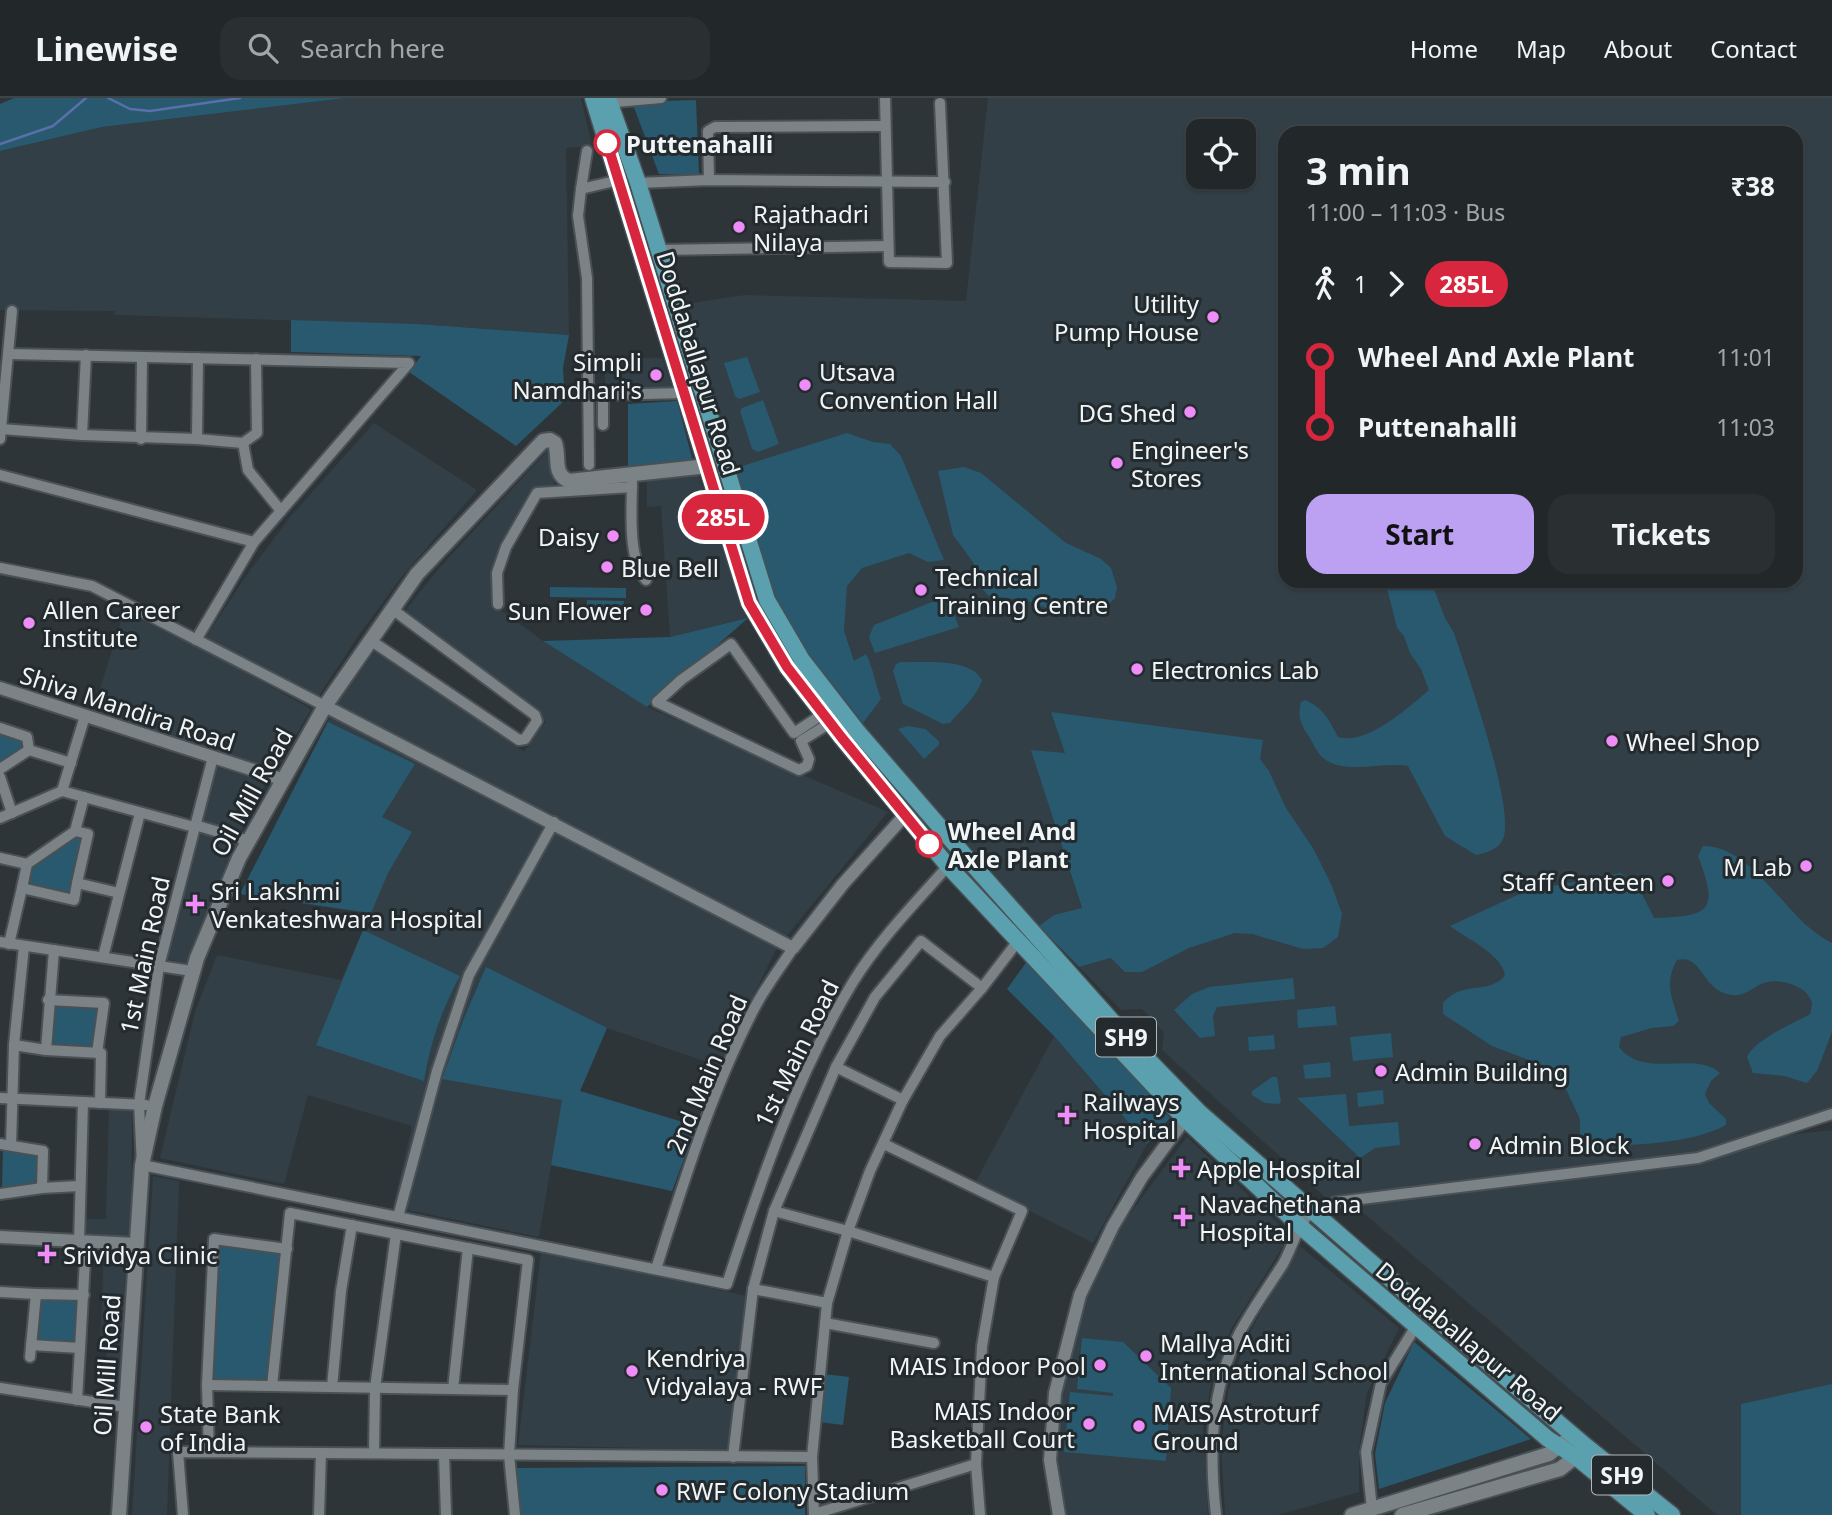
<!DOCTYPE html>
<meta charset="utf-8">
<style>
body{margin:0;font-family:"Noto Sans",sans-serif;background:#2a3032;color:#f1f3f6;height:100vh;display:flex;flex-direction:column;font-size:26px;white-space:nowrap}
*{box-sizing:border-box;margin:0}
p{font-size:23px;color:#a2a6a8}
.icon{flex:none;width:38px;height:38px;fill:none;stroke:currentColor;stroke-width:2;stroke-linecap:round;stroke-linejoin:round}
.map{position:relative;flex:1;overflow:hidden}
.drawer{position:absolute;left:1278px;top:28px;width:525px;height:462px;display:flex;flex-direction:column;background:#22282a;border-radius:21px;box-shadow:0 2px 5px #0004,0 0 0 2px #3f4447}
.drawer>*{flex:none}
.badge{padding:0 14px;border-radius:23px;font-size:24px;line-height:46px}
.controls{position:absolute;left:1186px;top:21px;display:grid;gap:14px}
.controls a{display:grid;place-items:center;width:70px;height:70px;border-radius:14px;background:#22282a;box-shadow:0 2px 5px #0004,0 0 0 2px #3f4447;font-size:35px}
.map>.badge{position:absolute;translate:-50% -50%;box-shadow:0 0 0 4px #fff}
.legs{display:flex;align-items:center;gap:10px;height:77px;padding:0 28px;font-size:23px}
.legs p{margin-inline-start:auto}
.overview{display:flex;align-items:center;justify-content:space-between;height:119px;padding:0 28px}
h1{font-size:38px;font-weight:700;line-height:52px}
.action{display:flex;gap:14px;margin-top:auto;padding:14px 28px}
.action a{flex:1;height:80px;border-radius:21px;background:#bca0f2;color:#111;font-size:28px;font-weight:700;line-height:80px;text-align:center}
.action a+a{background:#2a3032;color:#f1f3f6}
ul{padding:0 28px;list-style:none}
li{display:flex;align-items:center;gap:24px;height:70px;font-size:26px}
li i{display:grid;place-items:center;width:10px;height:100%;margin:0 9px;background:currentColor}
li i::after{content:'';width:18px;height:18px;margin:-9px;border:5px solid;border-radius:50%;background:#22282a}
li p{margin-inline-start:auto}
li:first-child i{background:linear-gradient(#0000 50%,currentColor 0)}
li:last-child i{background:linear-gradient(currentColor 50%,#0000 0)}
header{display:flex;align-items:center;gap:42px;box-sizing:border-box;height:98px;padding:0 35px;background:#22282a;border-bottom:2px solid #3f4447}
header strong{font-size:33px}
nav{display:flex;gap:38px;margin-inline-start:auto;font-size:24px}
.search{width:490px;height:63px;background:#2a3032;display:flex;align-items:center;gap:18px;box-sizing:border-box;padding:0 24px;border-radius:21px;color:#a2a6a8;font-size:26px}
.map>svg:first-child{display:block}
.built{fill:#323f46;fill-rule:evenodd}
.green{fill:#28596f}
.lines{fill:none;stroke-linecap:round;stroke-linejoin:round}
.stream{stroke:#5a70ab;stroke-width:2.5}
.minor-casing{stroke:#4a5054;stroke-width:14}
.tertiary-casing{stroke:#4a5054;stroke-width:16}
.secondary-casing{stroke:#4a5054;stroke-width:18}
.primary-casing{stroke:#4a5054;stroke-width:19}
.minor{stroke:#7b8387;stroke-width:10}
.tertiary{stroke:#7b8387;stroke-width:12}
.secondary{stroke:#7b8387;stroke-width:14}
.primary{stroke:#5aa0ae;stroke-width:16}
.line-1-casing{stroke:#fff;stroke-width:16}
.line-1{stroke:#d7263d;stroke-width:10}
.stop-1-dot{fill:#fff;stroke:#d7263d;stroke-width:3.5}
.poi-dot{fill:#ee8cf8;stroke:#242b2e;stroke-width:2.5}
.labels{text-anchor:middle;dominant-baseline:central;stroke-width:6;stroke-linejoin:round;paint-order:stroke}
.shield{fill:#242b2e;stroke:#b3b8bb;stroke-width:2}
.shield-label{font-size:23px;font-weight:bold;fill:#f0f5f7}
.stop-label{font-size:24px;font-weight:bold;fill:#f0f5f7;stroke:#242b2e;text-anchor:start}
.poi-label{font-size:24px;fill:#f0f5f7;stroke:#242b2e;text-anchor:start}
.street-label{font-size:24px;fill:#f0f5f7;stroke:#242b2e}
</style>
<header>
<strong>Linewise</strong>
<div class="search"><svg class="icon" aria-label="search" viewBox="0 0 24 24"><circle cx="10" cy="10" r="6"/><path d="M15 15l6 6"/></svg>Search here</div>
<nav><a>Home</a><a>Map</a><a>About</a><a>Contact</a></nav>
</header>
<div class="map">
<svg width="1832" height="1417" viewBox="0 0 1832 1417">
<rect width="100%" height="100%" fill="#2e3538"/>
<g class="built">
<path d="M347,0H581L592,48L566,50L569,237L418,226L115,217L114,213L0,212V53L102,29Z"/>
<path d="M988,0H1832V1011L1698,1056L1328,1102L1162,952L1164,935L1142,911L1121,912L1079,869L1233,827L1065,656L1032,652L1082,811L1055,817L1039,828L865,629L808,555L774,497L684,206L745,197L966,203ZM1199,33H1244V79H1199ZM1284,35H1796V483H1284Z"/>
<path d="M605,260H662L674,293L605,294Z"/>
<path d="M374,325L477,392L403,477L359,537L318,599L206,539L246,478L290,419Z"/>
<path d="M549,351L553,355L554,388L535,389L500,451L494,507L543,543L647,609L888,714L776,851L719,968L607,930L580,993L696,1028L672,1093L551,1067L539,1139L393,1109L412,1028L308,997L284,1086L160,1060L195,914L217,857L341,882L370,816L240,796L338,603L377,551L524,654L546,624L404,514L441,468Z"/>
<path d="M697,373L748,520L670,539L661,408L647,409V379Z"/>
<path d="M124,514L216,558L311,611L274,676L93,613Z"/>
<path d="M216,669L267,684L239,737L200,725Z"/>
<path d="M196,731L238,745L188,866L162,860Z"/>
<path d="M1054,938L1147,1046L1093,1145L975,1085Z"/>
<path d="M109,1008L132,1009L131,1140L82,1139L83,1121H106Z"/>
<path d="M1832,1032V1417H1717L1354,1107L1699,1064L1788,1037Z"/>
<path d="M1187,1039L1290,1137L1231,1231L1212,1283L1203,1329L1208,1417H1065L1057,1369L1059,1296L1086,1198L1123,1125Z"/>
<path d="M153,1078L179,1083L167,1417H132Z"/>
<path d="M1300,1148L1399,1230L1367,1295L1359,1351V1394L1278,1417H1225L1221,1349L1228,1294L1247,1240L1280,1179Z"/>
<path d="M104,1149L126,1150L121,1305L105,1302L107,1249L100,1248Z"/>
<path d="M541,1154L747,1198L728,1352L518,1347Z"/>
</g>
<g class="green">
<path d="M14,0H346L102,29L0,53V6Z"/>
<path d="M696,2L699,77L659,76L632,4Z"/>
<path d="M291,222L418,226L569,237L563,270L565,302L516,348L409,274L421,258L291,254Z"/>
<path d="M747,259L760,294L739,301L735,298L724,265Z"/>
<path d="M763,302L779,346L758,354L752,351L740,313L742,310Z"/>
<path d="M677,303L693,364L628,373V306Z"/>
<path d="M847,335L873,344L890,346L901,358L944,462L928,464L909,455L862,470L847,488L844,533L854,563L866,556C872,566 876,588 881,601L863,625L808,555L774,497L736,370Z"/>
<path d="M964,369L981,375L1066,445L1101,461L1111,470L1117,489L1115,500L1109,506L1099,512L1080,517L1062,516L1025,502L989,498L981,490L973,464L953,437L938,373Z"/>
<path d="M1382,483H1431L1445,520L1454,535C1466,572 1516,711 1503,741C1499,751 1486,755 1476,757L1445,738L1408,668C1382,663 1343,678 1322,659C1317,654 1313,646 1310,640C1301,627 1297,620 1301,604L1305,602C1324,610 1329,622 1338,639C1366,648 1408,610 1429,592L1421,571L1410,555L1404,538L1397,530L1388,494Z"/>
<path d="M550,489L626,490V500L550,499Z"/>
<path d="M587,502L624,503L623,512H587Z"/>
<path d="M937,502C952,503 954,517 959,529L875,555L869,539L874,527Z"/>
<path d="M748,520L647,609L543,543L670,539Z"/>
<path d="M901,564C925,565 969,559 982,582C977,598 961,612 950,625L943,626L903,606L893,573L896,566Z"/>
<path d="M1051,614L1263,642L1260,661L1269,673L1286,710L1313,750L1332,788L1342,816L1338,839L1323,850L1303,851L1252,836L1235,835L1189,850L1142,874H1125L1111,860L1079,869L1039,828L1054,817L1082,810L1031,652L1065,655Z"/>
<path d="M328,624L415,666L382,719L412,734L388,775L371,815L240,796Z"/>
<path d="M908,628L925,631L939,643V647L924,661L898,631Z"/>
<path d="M0,634L24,641L25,651L0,667Z"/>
<path d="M75,737L86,739L72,799L25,789L30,768Z"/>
<path d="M1703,748C1741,747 1773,794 1797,818C1807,829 1819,838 1832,845V934L1817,973L1807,985L1784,978L1753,975L1747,959C1754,942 1794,925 1810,916C1811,915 1812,906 1812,905C1808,888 1782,881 1767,884C1754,887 1746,899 1732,897C1701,893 1703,855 1677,862C1664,886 1672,899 1679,923L1673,928L1652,930L1621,939L1619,949C1645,982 1695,952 1720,975L1711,983L1705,996L1709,1005L1726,1021V1027C1687,1048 1627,1046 1583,1050L1580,1044V1021L1562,983L1542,967L1492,948L1443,916V905C1464,881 1486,898 1505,878C1503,857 1466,840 1450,828L1526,793L1621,775L1640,792L1654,820C1711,818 1719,813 1698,758Z"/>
<path d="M363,832L460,878C442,911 430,945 424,983L316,947Z"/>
<path d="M1033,855L1170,1020L1147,1046L1054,938L1007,891Z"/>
<path d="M486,869L607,930L580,993L696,1028L672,1093L551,1067L562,1002L442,981L464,920Z"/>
<path d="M1293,880L1295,901L1217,909L1213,918L1215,938L1200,940L1174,912L1192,896L1209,889Z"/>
<path d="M52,905L102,909L96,953L50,950Z"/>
<path d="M1335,908L1337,927L1298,930L1297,912Z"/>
<path d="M1391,935L1393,959L1353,963L1350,939Z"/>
<path d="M1274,937L1275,951L1249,953L1248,939Z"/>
<path d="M1330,964L1331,979L1305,981L1303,967Z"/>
<path d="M1272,979H1277L1281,1004L1279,1006L1265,1005L1252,997V993Z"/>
<path d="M1383,992L1384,1006L1358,1009L1357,995Z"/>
<path d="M1346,996L1349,1028L1398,1024L1400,1047L1375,1050L1360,1060L1297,1000Z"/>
<path d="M3,1049L40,1055L39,1087L2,1091Z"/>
<path d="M214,1141L287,1151L272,1288L207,1287Z"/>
<path d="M37,1197L81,1198L79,1249L32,1245Z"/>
<path d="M1082,1240L1123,1244L1171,1290L1166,1363L1064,1354L1070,1294L1113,1298V1295L1077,1291Z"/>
<path d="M1414,1244L1531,1341L1379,1391L1375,1356L1385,1305Z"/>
<path d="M824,1276L849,1279L843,1327L819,1324Z"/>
<path d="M1832,1286V1417H1741V1306Z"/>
<path d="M805,1368V1417H521L517,1370Z"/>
</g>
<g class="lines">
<g class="stream">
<path d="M108,0L130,11L150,13L240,0"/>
<path d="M0,46L53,28L86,0"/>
</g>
<g class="minor-casing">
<g id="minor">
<path d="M885,0L889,164L947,165L940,5"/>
<path d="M604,5L661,0"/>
<path d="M709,82L708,33L715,29L885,28"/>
<path d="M638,85L709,82L945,84"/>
<path d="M581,91L587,53"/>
<path d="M659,152L888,148"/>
<path d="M9,256L409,265L254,444L196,542"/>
<path d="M86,257L82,337L197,341"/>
<path d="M198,260L197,341L243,345L248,372L281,413"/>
<path d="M603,327V297L685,295"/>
<path d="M1,331L82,337"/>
<path d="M0,341L12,213"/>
<path d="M141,341L142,259"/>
<path d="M243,345L257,335L256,261"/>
<path d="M589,367L587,180L578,118L581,91L619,82"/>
<path d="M0,377L254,444"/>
<path d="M632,383C632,411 627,460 646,482"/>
<path d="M0,470L92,488L325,608"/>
<path d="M498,506L497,475L506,449L537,395L632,389"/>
<path d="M370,542L519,642L525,641L537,623L535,617L392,511"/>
<path d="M823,616L794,635L731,546L681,582L657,604L799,672L807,668L809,661L801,643L830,625"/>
<path d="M0,630L27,639L29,652"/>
<path d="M29,652L71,665"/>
<path d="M213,659L159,868L139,1006L142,1067L727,1186C761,1082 796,978 853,884C879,842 915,805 948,768"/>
<path d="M0,671L29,652"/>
<path d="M0,679L12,715"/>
<path d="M62,693L194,729"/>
<path d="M62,693L85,618"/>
<path d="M0,720L62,693"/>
<path d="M195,727L249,743"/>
<path d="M75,733L88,736L77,785"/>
<path d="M0,760L27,766L75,733L84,699"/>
<path d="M22,790L27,766"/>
<path d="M0,844L192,873"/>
<path d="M9,846L22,790L74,802L77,785L119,795"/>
<path d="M103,859L140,715"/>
<path d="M48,902L104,905L97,955"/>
<path d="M14,947L46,952L54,852"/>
<path d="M46,952L101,955L100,1005"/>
<path d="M836,969L903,1002"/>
<path d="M0,1000L146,1007"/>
<path d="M0,1046L43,1053L42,1090"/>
<path d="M884,1046L1022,1113L994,1179"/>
<path d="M11,1047L14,947L24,848"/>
<path d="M0,1096L42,1090L79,1088"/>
<path d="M774,1113L848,1133L994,1179L982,1248L976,1366L980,1417"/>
<path d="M398,1119L437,973L469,877L554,724"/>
<path d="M79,1144L83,1004"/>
<path d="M656,1171C684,1083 712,991 755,909C766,888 781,869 793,850"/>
<path d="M753,1191L827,1205"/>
<path d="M0,1194L36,1196"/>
<path d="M825,1225L934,1245"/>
<path d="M31,1247L80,1250L86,1144"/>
<path d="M30,1259L36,1196L84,1197"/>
<path d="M207,1287L513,1292"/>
<path d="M272,1288L290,1115L528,1162L513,1292L509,1357L515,1417"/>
<path d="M332,1289L341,1193L352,1127"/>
<path d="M0,1290L126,1309"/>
<path d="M453,1291L468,1150"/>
<path d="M77,1302L80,1250"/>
<path d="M209,1354L207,1287L214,1141L287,1151"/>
<path d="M374,1355L375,1290L396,1136"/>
<path d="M444,1356L446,1417"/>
<path d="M733,1359L753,1191L774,1113L836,969L875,899L921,843L982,890"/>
<path d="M1372,1411L1366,1354L1381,1285L1416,1228"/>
<path d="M814,1416L976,1366"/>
<path d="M183,1417L178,1354L812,1359"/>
<path d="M319,1417L321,1355"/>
<path d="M814,1417L812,1359L827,1205L848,1133L870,1073L903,1002L940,938L982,890L1018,843"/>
<path d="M1216,1417C1209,1354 1210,1291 1240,1234C1253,1210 1269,1188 1283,1166C1292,1150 1298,1126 1311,1114C1317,1109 1329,1107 1336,1104L1698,1060L1832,1016"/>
</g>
</g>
<g class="tertiary-casing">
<g id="tertiary">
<path d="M0,590L284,682"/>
<path d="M325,608L793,850L843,786L905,717"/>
<path d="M0,1139L136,1146"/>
<path d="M1059,1417L1050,1362L1055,1295L1080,1197L1113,1128L1142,1079L1185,1021"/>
</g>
</g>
<g class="secondary-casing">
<g id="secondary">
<path d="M119,1417L142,1067L155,1008L197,860L239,760L325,608L417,476L543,343L550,342L555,345C560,359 552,376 569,383L708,368"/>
<path d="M1352,1417L1549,1356L1567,1342"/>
<path d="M1402,1417L1560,1371L1584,1352"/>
</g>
</g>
<g class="primary-casing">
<g id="primary">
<path d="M593,0L749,504L787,569L842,640L948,768L1185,1021L1301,1129L1416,1228L1548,1341L1576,1359L1647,1417"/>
<path d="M608,0L638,85L767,502L802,562L857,633L966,759L1128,941L1200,1015L1427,1213L1587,1349L1672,1417"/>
</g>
</g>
<use href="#minor" class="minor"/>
<use href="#tertiary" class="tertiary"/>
<use href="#secondary" class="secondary"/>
<use href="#primary" class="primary"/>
</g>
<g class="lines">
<g class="line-1-casing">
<path id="line-1" d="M607,45L749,505L787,569L842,640L929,746"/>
</g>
<use href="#line-1" class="line-1"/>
</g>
<g class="stop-1-dot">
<circle cx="607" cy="45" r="12"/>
<circle cx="929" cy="746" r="12"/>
</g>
<g class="poi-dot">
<circle cx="739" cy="129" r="7"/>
<circle cx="1213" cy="219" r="7"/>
<circle cx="656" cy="277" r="7"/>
<circle cx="805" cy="287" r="7"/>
<circle cx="1190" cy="314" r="7"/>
<circle cx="1117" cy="365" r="7"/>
<circle cx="613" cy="438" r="7"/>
<circle cx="607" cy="469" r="7"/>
<circle cx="921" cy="492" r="7"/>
<circle cx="646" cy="512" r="7"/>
<circle cx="29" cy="525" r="7"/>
<circle cx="1137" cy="571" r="7"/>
<circle cx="1612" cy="643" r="7"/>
<circle cx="1806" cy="768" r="7"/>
<circle cx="1668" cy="783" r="7"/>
<path d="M191.5 795.5h7v7h7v7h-7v7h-7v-7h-7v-7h7z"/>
<circle cx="1381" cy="973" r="7"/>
<path d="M1063.5 1006.5h7v7h7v7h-7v7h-7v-7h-7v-7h7z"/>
<circle cx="1475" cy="1046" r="7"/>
<path d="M1177.5 1059.5h7v7h7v7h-7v7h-7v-7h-7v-7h7z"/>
<path d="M1179.5 1108.5h7v7h7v7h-7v7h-7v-7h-7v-7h7z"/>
<path d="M43.5 1145.5h7v7h7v7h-7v7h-7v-7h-7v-7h7z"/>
<circle cx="1146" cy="1258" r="7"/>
<circle cx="1100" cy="1267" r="7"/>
<circle cx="632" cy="1273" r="7"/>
<circle cx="1089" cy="1326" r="7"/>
<circle cx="1139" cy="1328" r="7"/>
<circle cx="146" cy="1329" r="7"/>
<circle cx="662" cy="1392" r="7"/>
</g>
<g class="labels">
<g class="shield">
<rect x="1096" y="919.5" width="60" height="39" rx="5"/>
<rect x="1592" y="1357.5" width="60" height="39" rx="5"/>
</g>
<g class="shield-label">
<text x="1126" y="939">SH9</text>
<text x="1622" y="1377">SH9</text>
</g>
<g class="stop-label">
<text x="626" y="45">Puttenahalli</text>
<text x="948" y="732">Wheel And<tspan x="948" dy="28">Axle Plant</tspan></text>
</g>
<g class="poi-label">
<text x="753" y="115">Rajathadri<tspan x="753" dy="28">Nilaya</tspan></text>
<text x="1199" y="205" text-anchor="end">Utility<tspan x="1199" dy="28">Pump House</tspan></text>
<text x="642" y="263" text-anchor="end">Simpli<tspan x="642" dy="28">Namdhari's</tspan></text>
<text x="819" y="273">Utsava<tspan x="819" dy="28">Convention Hall</tspan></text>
<text x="1176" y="314" text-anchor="end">DG Shed</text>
<text x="1131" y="351">Engineer's<tspan x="1131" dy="28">Stores</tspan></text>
<text x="599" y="438" text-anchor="end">Daisy</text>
<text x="621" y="469">Blue Bell</text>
<text x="935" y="478">Technical<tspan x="935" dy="28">Training Centre</tspan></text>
<text x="43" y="511">Allen Career<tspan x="43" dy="28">Institute</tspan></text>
<text x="632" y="512" text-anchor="end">Sun Flower</text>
<text x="1151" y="571">Electronics Lab</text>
<text x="1626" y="643">Wheel Shop</text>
<text x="1792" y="768" text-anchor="end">M Lab</text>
<text x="1654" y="783" text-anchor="end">Staff Canteen</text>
<text x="211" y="792">Sri Lakshmi<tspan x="211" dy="28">Venkateshwara Hospital</tspan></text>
<text x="1395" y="973">Admin Building</text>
<text x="1083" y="1003">Railways<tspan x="1083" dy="28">Hospital</tspan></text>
<text x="1489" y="1046">Admin Block</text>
<text x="1197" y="1070">Apple Hospital</text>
<text x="1199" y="1105">Navachethana<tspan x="1199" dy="28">Hospital</tspan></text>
<text x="63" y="1156">Srividya Clinic</text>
<text x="1160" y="1244">Mallya Aditi<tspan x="1160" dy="28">International School</tspan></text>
<text x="646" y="1259">Kendriya<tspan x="646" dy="28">Vidyalaya - RWF</tspan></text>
<text x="1086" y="1267" text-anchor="end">MAIS Indoor Pool</text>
<text x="1075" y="1312" text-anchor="end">MAIS Indoor<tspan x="1075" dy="28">Basketball Court</tspan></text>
<text x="1153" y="1314">MAIS Astroturf<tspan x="1153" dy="28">Ground</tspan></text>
<text x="160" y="1315">State Bank<tspan x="160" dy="28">of India</tspan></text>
<text x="676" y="1392">RWF Colony Stadium</text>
</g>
<g class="street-label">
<text transform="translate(699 265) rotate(73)">Doddaballapur Road</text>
<text transform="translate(128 610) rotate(18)">Shiva Mandira Road</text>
<text transform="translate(251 694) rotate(-61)">Oil Mill Road</text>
<text transform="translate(144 857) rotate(-78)">1st Main Road</text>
<text transform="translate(796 955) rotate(-64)">1st Main Road</text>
<text transform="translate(706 976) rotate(-67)">2nd Main Road</text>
<text transform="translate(1469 1243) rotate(40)">Doddaballapur Road</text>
<text transform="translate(106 1267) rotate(-86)">Oil Mill Road</text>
</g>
</g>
</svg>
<div class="controls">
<a><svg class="icon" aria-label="locate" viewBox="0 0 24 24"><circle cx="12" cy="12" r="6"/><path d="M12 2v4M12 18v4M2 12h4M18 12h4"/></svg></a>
</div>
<b class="badge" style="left:723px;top:419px;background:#d7263d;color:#fff">285L</b>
<section class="drawer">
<div class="overview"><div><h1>3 min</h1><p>11:00 – 11:03 · Bus</p></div><b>₹38</b></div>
<div class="legs"><svg class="icon" aria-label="walk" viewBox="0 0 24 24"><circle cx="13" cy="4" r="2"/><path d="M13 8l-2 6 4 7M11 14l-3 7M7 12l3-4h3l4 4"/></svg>1<svg class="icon" aria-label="forward" viewBox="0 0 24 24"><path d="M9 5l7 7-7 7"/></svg><b class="badge" style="background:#d7263d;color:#fff">285L</b></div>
<ul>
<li><i style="color:#d7263d"></i><b>Wheel And Axle Plant</b><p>11:01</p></li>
<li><i style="color:#d7263d"></i><b>Puttenahalli</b><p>11:03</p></li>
</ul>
<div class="action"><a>Start</a><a>Tickets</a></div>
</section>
</div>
